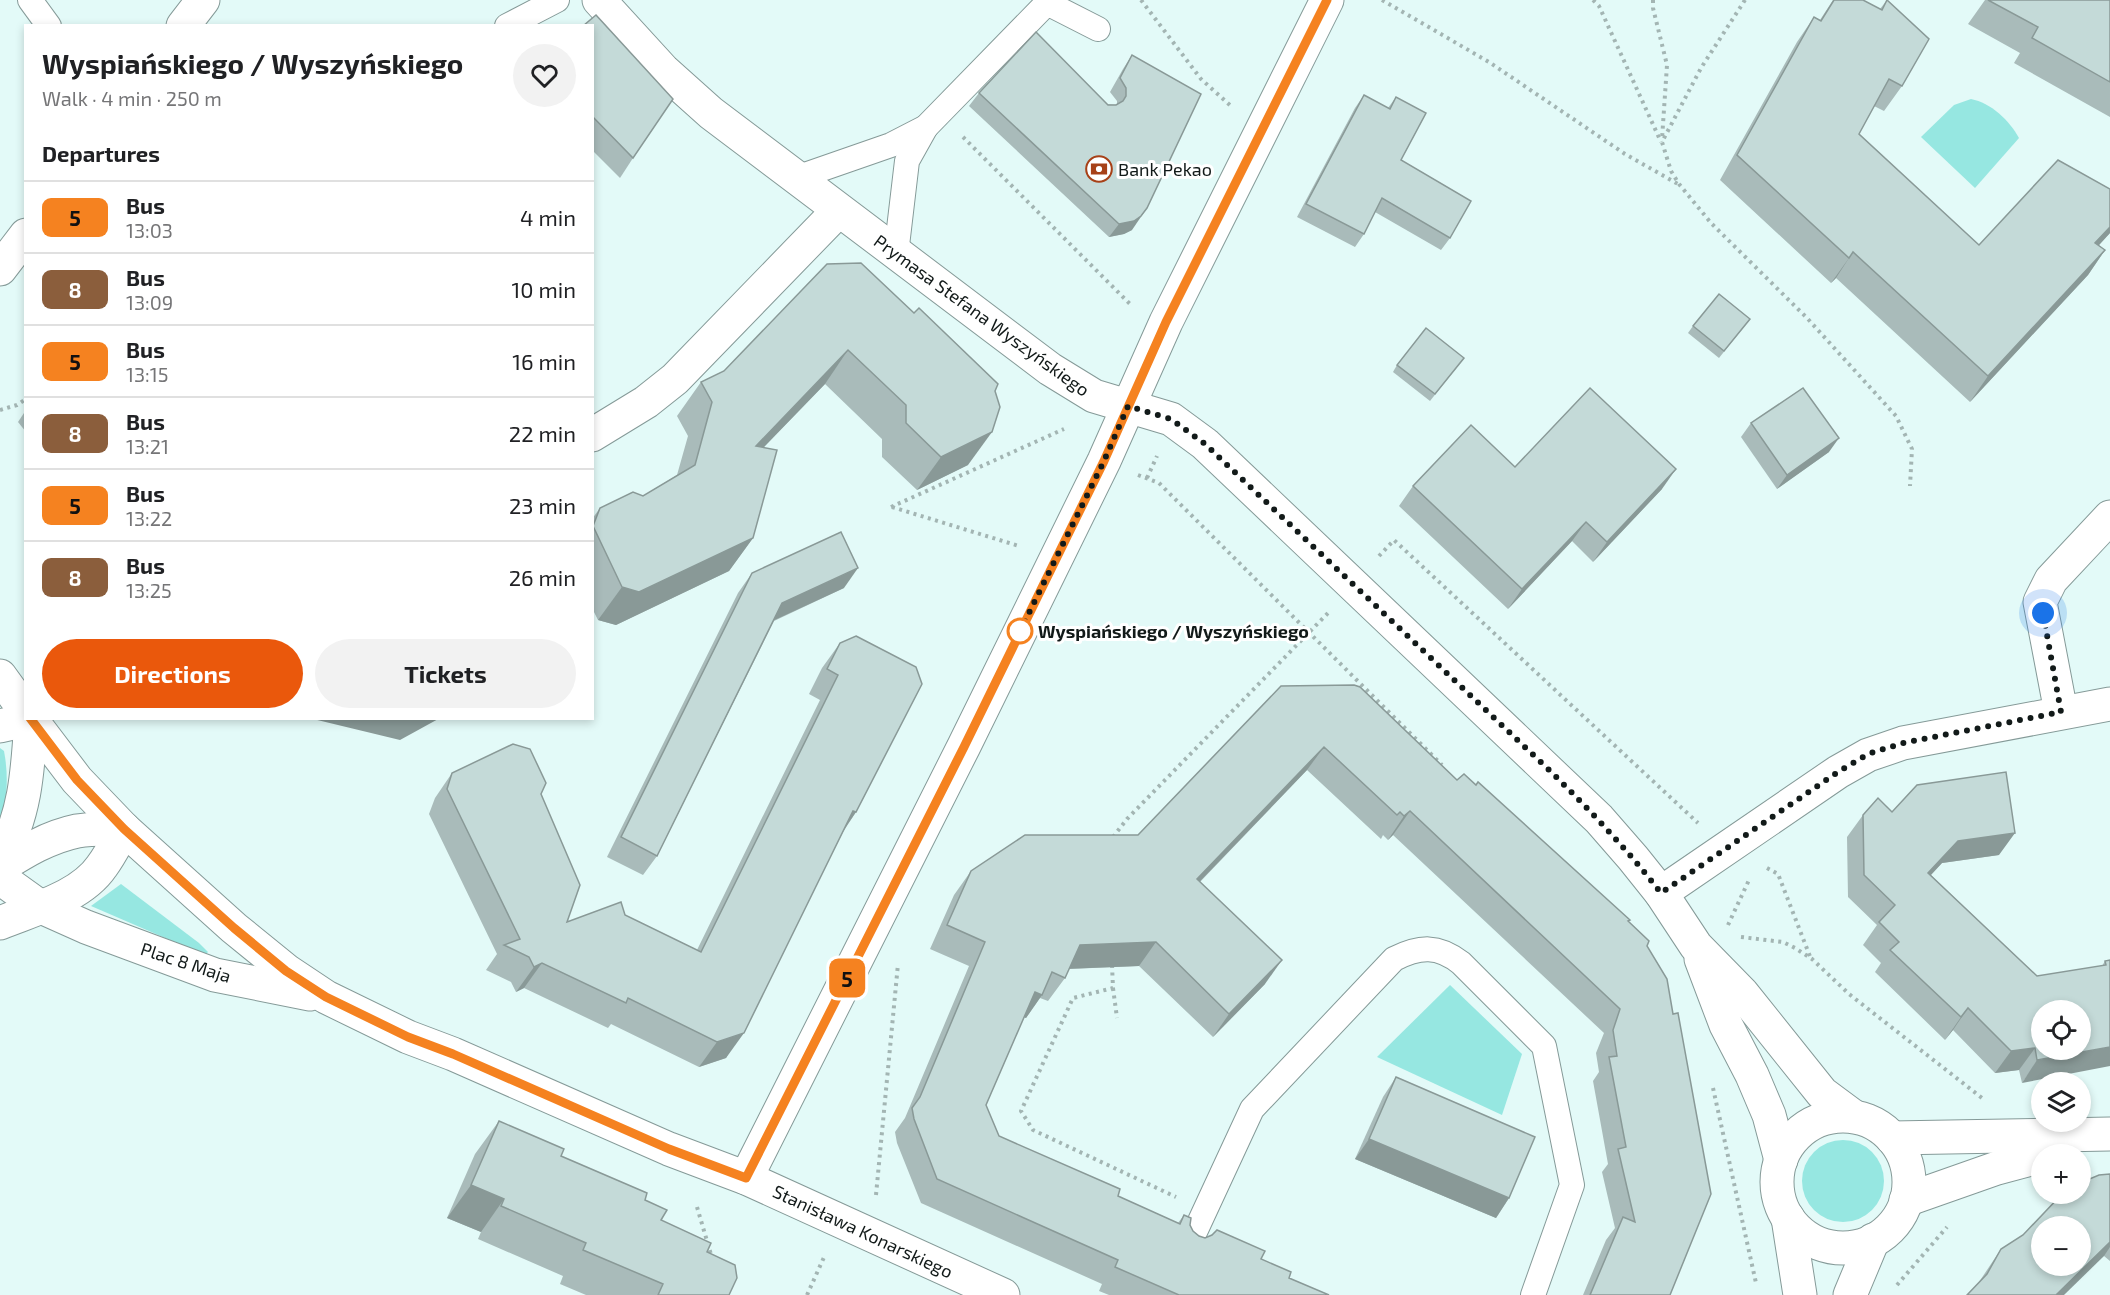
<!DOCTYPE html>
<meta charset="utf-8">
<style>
body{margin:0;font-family:"Exo 2",sans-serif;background:#f2f2f2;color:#202124;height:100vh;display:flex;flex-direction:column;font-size:22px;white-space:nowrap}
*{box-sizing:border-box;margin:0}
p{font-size:20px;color:#757577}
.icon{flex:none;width:33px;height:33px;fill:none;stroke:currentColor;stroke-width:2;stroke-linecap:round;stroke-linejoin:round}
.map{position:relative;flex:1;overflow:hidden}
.sheet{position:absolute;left:24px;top:24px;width:570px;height:696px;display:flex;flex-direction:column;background:#fff;border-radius:0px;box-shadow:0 3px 9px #0003}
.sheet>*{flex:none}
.badge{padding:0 12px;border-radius:9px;font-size:21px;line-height:39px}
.fabs{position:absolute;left:2031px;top:1000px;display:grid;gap:12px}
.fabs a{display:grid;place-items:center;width:60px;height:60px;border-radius:50%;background:#fff;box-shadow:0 3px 9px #0003;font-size:30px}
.you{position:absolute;width:30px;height:30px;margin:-15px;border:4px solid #fff;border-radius:50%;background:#1a73e8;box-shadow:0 0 0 9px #1a73e833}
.map>.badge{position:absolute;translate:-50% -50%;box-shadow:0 0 0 3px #fff}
h2{padding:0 18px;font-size:22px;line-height:54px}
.round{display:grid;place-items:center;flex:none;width:63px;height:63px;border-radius:32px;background:#f2f2f2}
.summary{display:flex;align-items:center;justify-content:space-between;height:102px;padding:0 18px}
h1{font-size:28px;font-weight:700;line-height:45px}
.action{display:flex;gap:12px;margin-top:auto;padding:12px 18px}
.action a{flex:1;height:69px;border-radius:36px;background:#ea580c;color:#fff;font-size:24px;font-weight:700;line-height:69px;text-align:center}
.action a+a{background:#f2f2f2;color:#202124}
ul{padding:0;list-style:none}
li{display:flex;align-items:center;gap:18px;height:72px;padding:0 18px;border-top:2px solid #e0e0e0}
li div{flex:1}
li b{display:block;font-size:22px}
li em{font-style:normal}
li .badge{min-width:66px;font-weight:700;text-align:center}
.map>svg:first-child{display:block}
.green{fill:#96e7e1}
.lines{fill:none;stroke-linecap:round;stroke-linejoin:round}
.lane-casing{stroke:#859a98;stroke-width:26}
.street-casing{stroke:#859a98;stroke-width:35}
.path{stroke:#a3b5b3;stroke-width:4;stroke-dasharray:3 4.5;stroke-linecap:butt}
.lane{stroke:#fff;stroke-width:24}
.street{stroke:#fff;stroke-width:33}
.wall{fill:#a9bbba}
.shaded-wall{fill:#899997}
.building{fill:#c4dad8;stroke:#899997;stroke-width:1.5;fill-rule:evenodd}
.line-casing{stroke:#fff;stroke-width:14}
.line{stroke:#f58220;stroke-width:9}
.walk{stroke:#121a19;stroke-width:6;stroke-dasharray:0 10.8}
.stop-dot{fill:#fff;stroke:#f58220;stroke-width:3}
.labels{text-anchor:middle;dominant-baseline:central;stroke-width:6;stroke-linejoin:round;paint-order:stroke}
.poi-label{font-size:18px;fill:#121a19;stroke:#fff;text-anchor:start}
.street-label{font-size:18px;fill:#121a19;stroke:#fff}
.stop-label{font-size:18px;font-weight:bold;fill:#121a19;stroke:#fff;text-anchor:start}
</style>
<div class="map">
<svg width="2110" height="1295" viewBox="0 0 2110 1295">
<rect width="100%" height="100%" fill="#e3faf8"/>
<g class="green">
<path d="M1971,99C1991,103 2009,120 2019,138L1975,188L1921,137L1954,105Z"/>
<path d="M0,748L4,751C9,778 7,800 0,826Z"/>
<path d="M121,884L199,943L208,952L205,955L200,953L91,906Z"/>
<path d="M1450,985L1522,1054L1502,1115L1377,1057Z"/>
<circle cx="1843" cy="1181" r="41"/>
</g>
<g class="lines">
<g class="lane-casing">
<g id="lane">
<path d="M30,0L49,26"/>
<path d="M507,26L557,0"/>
<path d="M796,178L891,145L926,127L1047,3L1098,29"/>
<path d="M896,254L907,161L926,127"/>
<path d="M1188,1247L1252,1109L1394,959C1420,946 1438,945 1461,963L1544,1046L1572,1185L1533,1295"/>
</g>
</g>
<g class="street-casing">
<g id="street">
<path d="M599,0L663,70L711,113L1050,369L1094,396L1171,419L1205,444L1599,819L1633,858L1661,893L1696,946L1742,993L1822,1093L1853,1116"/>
<path d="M183,26L203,0"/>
<path d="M0,269L26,235"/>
<path d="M592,435L646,402L675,379L838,211"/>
<path d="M0,676L26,712"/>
<path d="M2061,712L2040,602L2051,580L2110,517"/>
<path d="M30,718L77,780L124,829L234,928L287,971L326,997L408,1037L453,1054L669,1149L746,1178L1003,1295"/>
<path d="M0,726L31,719"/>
<path d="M0,858C26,816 28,767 31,719"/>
<path d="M0,867C24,852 48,837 77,831C92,828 108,829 124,829"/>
<path d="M0,878L39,906L86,927L215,975L310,994"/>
<path d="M1661,893L1838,772L1868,755L1903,743L2110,704"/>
<path d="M0,923C34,909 81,897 102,866C111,854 117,841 124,829"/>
<path d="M1701,959L1726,1025L1752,1075L1769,1115L1781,1160"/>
<circle cx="1843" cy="1182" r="66"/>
<path d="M1892,1138L2110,1134"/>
<path d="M746,1178L964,746L1104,461L1166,322L1327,0"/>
<path d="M1906,1200L1997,1168L2042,1156"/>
<path d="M1788,1218L1800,1295"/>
<path d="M1850,1295L1873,1240"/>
</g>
</g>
<g class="path">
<path d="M1141,0L1201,79L1231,106"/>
<path d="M1382,0L1489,62L1625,154L1678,184"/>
<path d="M1593,0L1599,6L1661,142"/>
<path d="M1653,0V8L1667,65L1662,139"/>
<path d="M1745,0L1701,68L1662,142L1671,171L1679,184L1711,223L1807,318L1896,416L1912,449L1910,486"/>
<path d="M963,137L1132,306"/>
<path d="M0,410L17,405L26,399"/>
<path d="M1138,475L1159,483L1442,765"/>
<path d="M1147,478L1157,456"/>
<path d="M891,507L1064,429"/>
<path d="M892,507L1019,546"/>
<path d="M1379,556L1394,540L1698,823"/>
<path d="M1113,837L1127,819L1328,613"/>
<path d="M1767,868L1778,874L1811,959"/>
<path d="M1728,925L1749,880"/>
<path d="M1741,937L1783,942L1795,948L1812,959L1849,994L1982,1098"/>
<path d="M1112,965L1113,988L1073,998L1021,1111L1033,1130L1176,1197"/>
<path d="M1113,988L1117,1018"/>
<path d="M1713,1088L1756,1283"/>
<path d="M876,1195L898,964"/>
<path d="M697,1207L712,1258"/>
<path d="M1897,1285L1947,1227"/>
<path d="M807,1295L825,1255"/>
</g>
<use href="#lane" class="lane"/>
<use href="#street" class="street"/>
</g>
<g class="wall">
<path d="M1833,0H1863L1880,9L1887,0L1902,86L1884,111L1874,106L1859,134L1979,245L2110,189V233L2099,245L2105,250L2088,275L1970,402L1836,278L1831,283L1720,180L1797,42L1814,17L1820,20Z"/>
<path d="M1985,0H2110V117L2014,63L2020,53L1968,24Z"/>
<path d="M592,26L633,158L620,178L592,150Z"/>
<path d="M1132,55V230L1124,234L1109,237L969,106L979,93L1117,105V101L1110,92L1123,69Z"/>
<path d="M1364,95L1388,108L1396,97L1401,160L1450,238L1441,250L1375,212L1364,234L1355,247L1297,217L1355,108Z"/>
<path d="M827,264L968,465L917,490L882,457V439L825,384L764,447L753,538L729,571L616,625L598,620L592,608V519L600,508L643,496L677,475L688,436L677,416L701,382L724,371Z"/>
<path d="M1750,319L1719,358L1688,333L1693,326Z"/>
<path d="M1464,358L1430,401L1393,372L1397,365Z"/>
<path d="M26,410V432L18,422Z"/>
<path d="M1751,423L1829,452L1777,489L1741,437Z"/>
<path d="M1515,467L1662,489L1593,562L1572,541L1508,609L1399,506L1413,486Z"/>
<path d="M752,573L844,588L774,621L657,856L643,875L607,857L738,593Z"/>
<path d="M840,643L856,812L843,832L726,1058L699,1067L611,1024L608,1028L524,988L516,992L511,982L486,970L497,954L429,814L435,798L452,773L541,794L567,922L625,915L697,950L820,700L809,694L822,668Z"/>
<path d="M1281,686L1457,780L1628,922L1647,946L1670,1295H1583L1606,1240L1615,1228L1602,1172L1608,1164L1593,1081L1599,1072L1596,1053L1604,1033L1393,835L1388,840L1383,835L1381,839L1307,770L1200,882L1265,984L1213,1037L1139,966L1069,969L1065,978L1048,1001L1040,998L1026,1018L1024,1017L986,1105L999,1136L1118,1196L1178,1223L1184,1215L1190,1225L1193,1231L1199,1236L1261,1259L1289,1278L1329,1295H1109L1099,1291L1102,1284L921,1203L897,1143L895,1132L905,1118L969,966L930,949L954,895L971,871L1138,835Z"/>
<path d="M1892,812L1999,855L1942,863L1931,875L2037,976L2102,966L2105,961L2110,960L2022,1083L2019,1070L1995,1073L1953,1030L1945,1040L1875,972L1881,963L1863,945L1877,925L1848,897L1847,837L1863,815Z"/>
<path d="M1396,1077L1509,1198L1496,1218L1355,1159L1383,1097Z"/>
<path d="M499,1121L561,1156L645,1200L661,1220L707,1252L729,1295H586L560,1284L563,1276L478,1239L481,1232L447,1218L475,1154Z"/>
<path d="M2110,1174V1261L2104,1256L1979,1282L2001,1249L2023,1235Z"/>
</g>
<g class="shaded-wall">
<path d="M1147,208L1132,230L1124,234L1109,237L1119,224Z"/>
<path d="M2110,227V233L2078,268L2095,243Z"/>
<path d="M2105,250L2088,275L1970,402L1988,376Z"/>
<path d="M1853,252L1836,278L1831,283L1849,258Z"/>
<path d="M848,350L825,384L733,479L756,446Z"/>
<path d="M992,432L968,465L917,490L941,457Z"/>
<path d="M1839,438L1829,452L1777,489L1787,475Z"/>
<path d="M1676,469L1662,489L1593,562L1607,542Z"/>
<path d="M1586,522L1572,541L1508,609L1522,589Z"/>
<path d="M753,538L729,571L616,625L598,620L622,587Z"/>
<path d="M858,568L844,588L768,623L782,603Z"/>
<path d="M309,718H440L400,740Z"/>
<path d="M1324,747L1307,770L1180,902L1197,879Z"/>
<path d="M853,811L856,812L839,837Z"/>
<path d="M1410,811L1393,835L1388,840L1404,816Z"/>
<path d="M2015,833L1999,855L1942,863L1912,895L1928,873L1958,841Z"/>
<path d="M1156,942L1139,966L1064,969L1080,945Z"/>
<path d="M1282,960L1265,984L1213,1037L1229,1014Z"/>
<path d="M542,963L524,988L516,992L534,967Z"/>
<path d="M1035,992L1042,995L1026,1018L1019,1015Z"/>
<path d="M1968,1008L1953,1030L1945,1040L1961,1017Z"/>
<path d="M744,1033L726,1058L699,1067L717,1042Z"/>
<path d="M2110,1047V1066L2022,1083L2037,1060Z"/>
<path d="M2035,1048L2019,1070L1995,1073L2011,1051Z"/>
<path d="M1369,1139L1509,1198L1496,1218L1355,1159Z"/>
<path d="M471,1185L504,1199L481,1232L447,1218Z"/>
<path d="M2110,1242V1247L2104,1256L2064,1295H2056Z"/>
</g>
<g class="building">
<path d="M1834,0H1863L1882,10L1887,0L1929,39L1902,86L1889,79L1859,134L1979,245L2058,160L2110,189V227L2095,243L2105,250L1988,376L1853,252L1849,258L1737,155L1814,17L1821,21Z"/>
<path d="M1988,0H2110V82L2032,38L2038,27Z"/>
<path d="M596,15L673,99L633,158L592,116V26H583Z"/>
<path d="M1036,32L1108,105H1116L1123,101L1126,96V88L1120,78L1132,55L1201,94L1147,208L1141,216L1134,221L1119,224L979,93Z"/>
<path d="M1364,95L1390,109L1396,97L1426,113L1401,160L1471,201L1450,238L1382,198L1364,234L1306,204Z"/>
<path d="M861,263L914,313L919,308L998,384L995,391L1000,407L992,432L941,457L906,423V405L848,350L756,446L777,450L753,538L639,592L622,587L593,526L600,508L633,492L643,496L695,465L712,402L701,382L724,371L827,264Z"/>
<path d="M1719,294L1750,319L1724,351L1693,326Z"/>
<path d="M1426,328L1464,358L1435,394L1397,365Z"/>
<path d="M1590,388L1676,469L1607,542L1586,522L1522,589L1413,486L1471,425L1515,467Z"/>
<path d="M1803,388L1839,438L1787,475L1751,423Z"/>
<path d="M841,532L858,568L782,603L657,856L621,837L752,573Z"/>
<path d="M856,636L916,667L922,684L856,812L853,811L744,1033L717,1042L628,998L626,1003L542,963L534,967L529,957L504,945L520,939L447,789L452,773L513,744L530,749L546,783L541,794L580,885L567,922L621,902L625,915L701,952L838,675L827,669L840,643Z"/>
<path d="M1354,685L1360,687L1457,780L1464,774L1476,785L1478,782L1630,920L1628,921L1649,941L1647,946L1667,979L1673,1014L1678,1013L1711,1194L1670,1295H1590L1623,1217L1635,1222L1618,1149L1626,1147L1609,1057L1617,1056L1613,1030L1620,1009L1410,811L1404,816L1400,812L1397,815L1324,747L1197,879L1282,960L1229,1014L1156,942L1080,945L1065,978L1052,972L1042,995L1035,992L986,1105L999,1136L1120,1189L1118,1196L1180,1224L1184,1215L1191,1218L1190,1225L1193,1231L1199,1236L1205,1238L1212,1235L1217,1230L1265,1251L1261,1259L1291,1272L1289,1278L1329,1295H1179L1115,1267L1118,1260L937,1179L914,1119L912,1108L920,1097L985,942L947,925L971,871L1025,835H1138L1281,686Z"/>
<path d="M2006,772L2015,833L1958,841L1928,873L2037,976L2106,965L2105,961L2110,960V1047L2037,1060L2035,1048L2011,1051L1968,1008L1961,1017L1890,950L1899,942L1879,922L1895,905L1864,875L1863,815L1878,798L1892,812L1917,785ZM2042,1011H2080V1050H2042Z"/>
<path d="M1396,1077L1535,1137L1509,1198L1369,1139Z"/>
<path d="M499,1121L564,1149L561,1156L647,1193L645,1200L667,1210L661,1220L711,1243L707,1252L735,1265L737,1278L729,1295H658L663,1284L583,1250L586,1243L501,1206L504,1199L471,1185Z"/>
<path d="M2110,1174V1242L2056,1295H1967L1987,1274L2001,1249L2023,1235L2062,1194H2080V1183L2099,1175ZM2042,1227H2080V1266H2042Z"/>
</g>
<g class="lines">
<g class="line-casing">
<path id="line" d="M30,718L77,780L124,829L234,928L286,971L326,997L408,1037L453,1054L669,1149L746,1178L964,747L1104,461L1166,322L1327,0"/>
</g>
<use href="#line" class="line"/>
<path class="walk" d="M1020,631L1104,461L1128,406L1171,419L1205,444L1546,767C1587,807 1626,848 1661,893L1838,772L1868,754L1903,743L2061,712L2043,613"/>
</g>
<defs>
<g id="bank-ring" transform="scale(1.35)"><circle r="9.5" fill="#fff" stroke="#a74118" stroke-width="1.5"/><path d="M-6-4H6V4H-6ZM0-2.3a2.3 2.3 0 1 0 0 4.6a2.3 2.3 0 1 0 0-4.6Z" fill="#a74118"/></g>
</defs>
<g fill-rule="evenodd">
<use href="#bank-ring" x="1099" y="169"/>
</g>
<circle class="stop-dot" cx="1020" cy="631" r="12"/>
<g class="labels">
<g class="poi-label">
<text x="1118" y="169">Bank Pekao</text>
</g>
<g class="street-label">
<text transform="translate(982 315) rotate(36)">Prymasa Stefana Wyszyńskiego</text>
<text transform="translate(186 962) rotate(18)">Plac 8 Maja</text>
<text transform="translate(863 1231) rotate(25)">Stanisława Konarskiego</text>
</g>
<g class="stop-label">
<text x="1038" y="631">Wyspiańskiego / Wyszyńskiego</text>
</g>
</g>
</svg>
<div class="fabs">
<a><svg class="icon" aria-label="locate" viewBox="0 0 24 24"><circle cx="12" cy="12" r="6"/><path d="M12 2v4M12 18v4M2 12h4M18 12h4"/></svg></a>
<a><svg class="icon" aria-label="layers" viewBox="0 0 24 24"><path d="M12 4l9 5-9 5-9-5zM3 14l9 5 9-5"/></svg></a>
<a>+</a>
<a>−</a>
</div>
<div class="you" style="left:2043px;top:613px"></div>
<b class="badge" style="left:847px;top:978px;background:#f58220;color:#111">5</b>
<section class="sheet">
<div class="summary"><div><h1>Wyspiańskiego / Wyszyńskiego</h1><p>Walk · 4 min · 250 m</p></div><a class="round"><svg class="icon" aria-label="heart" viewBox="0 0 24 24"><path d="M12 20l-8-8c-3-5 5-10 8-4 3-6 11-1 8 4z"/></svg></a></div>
<h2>Departures</h2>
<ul>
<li><span class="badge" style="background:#f58220;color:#111">5</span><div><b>Bus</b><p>13:03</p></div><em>4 min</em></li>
<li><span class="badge" style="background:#8b5e3c;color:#fff">8</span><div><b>Bus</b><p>13:09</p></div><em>10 min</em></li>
<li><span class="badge" style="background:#f58220;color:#111">5</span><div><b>Bus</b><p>13:15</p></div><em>16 min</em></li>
<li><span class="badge" style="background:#8b5e3c;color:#fff">8</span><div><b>Bus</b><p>13:21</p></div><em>22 min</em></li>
<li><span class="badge" style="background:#f58220;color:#111">5</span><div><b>Bus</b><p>13:22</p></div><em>23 min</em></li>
<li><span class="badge" style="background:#8b5e3c;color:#fff">8</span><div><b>Bus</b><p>13:25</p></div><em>26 min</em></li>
</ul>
<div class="action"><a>Directions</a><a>Tickets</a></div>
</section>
</div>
